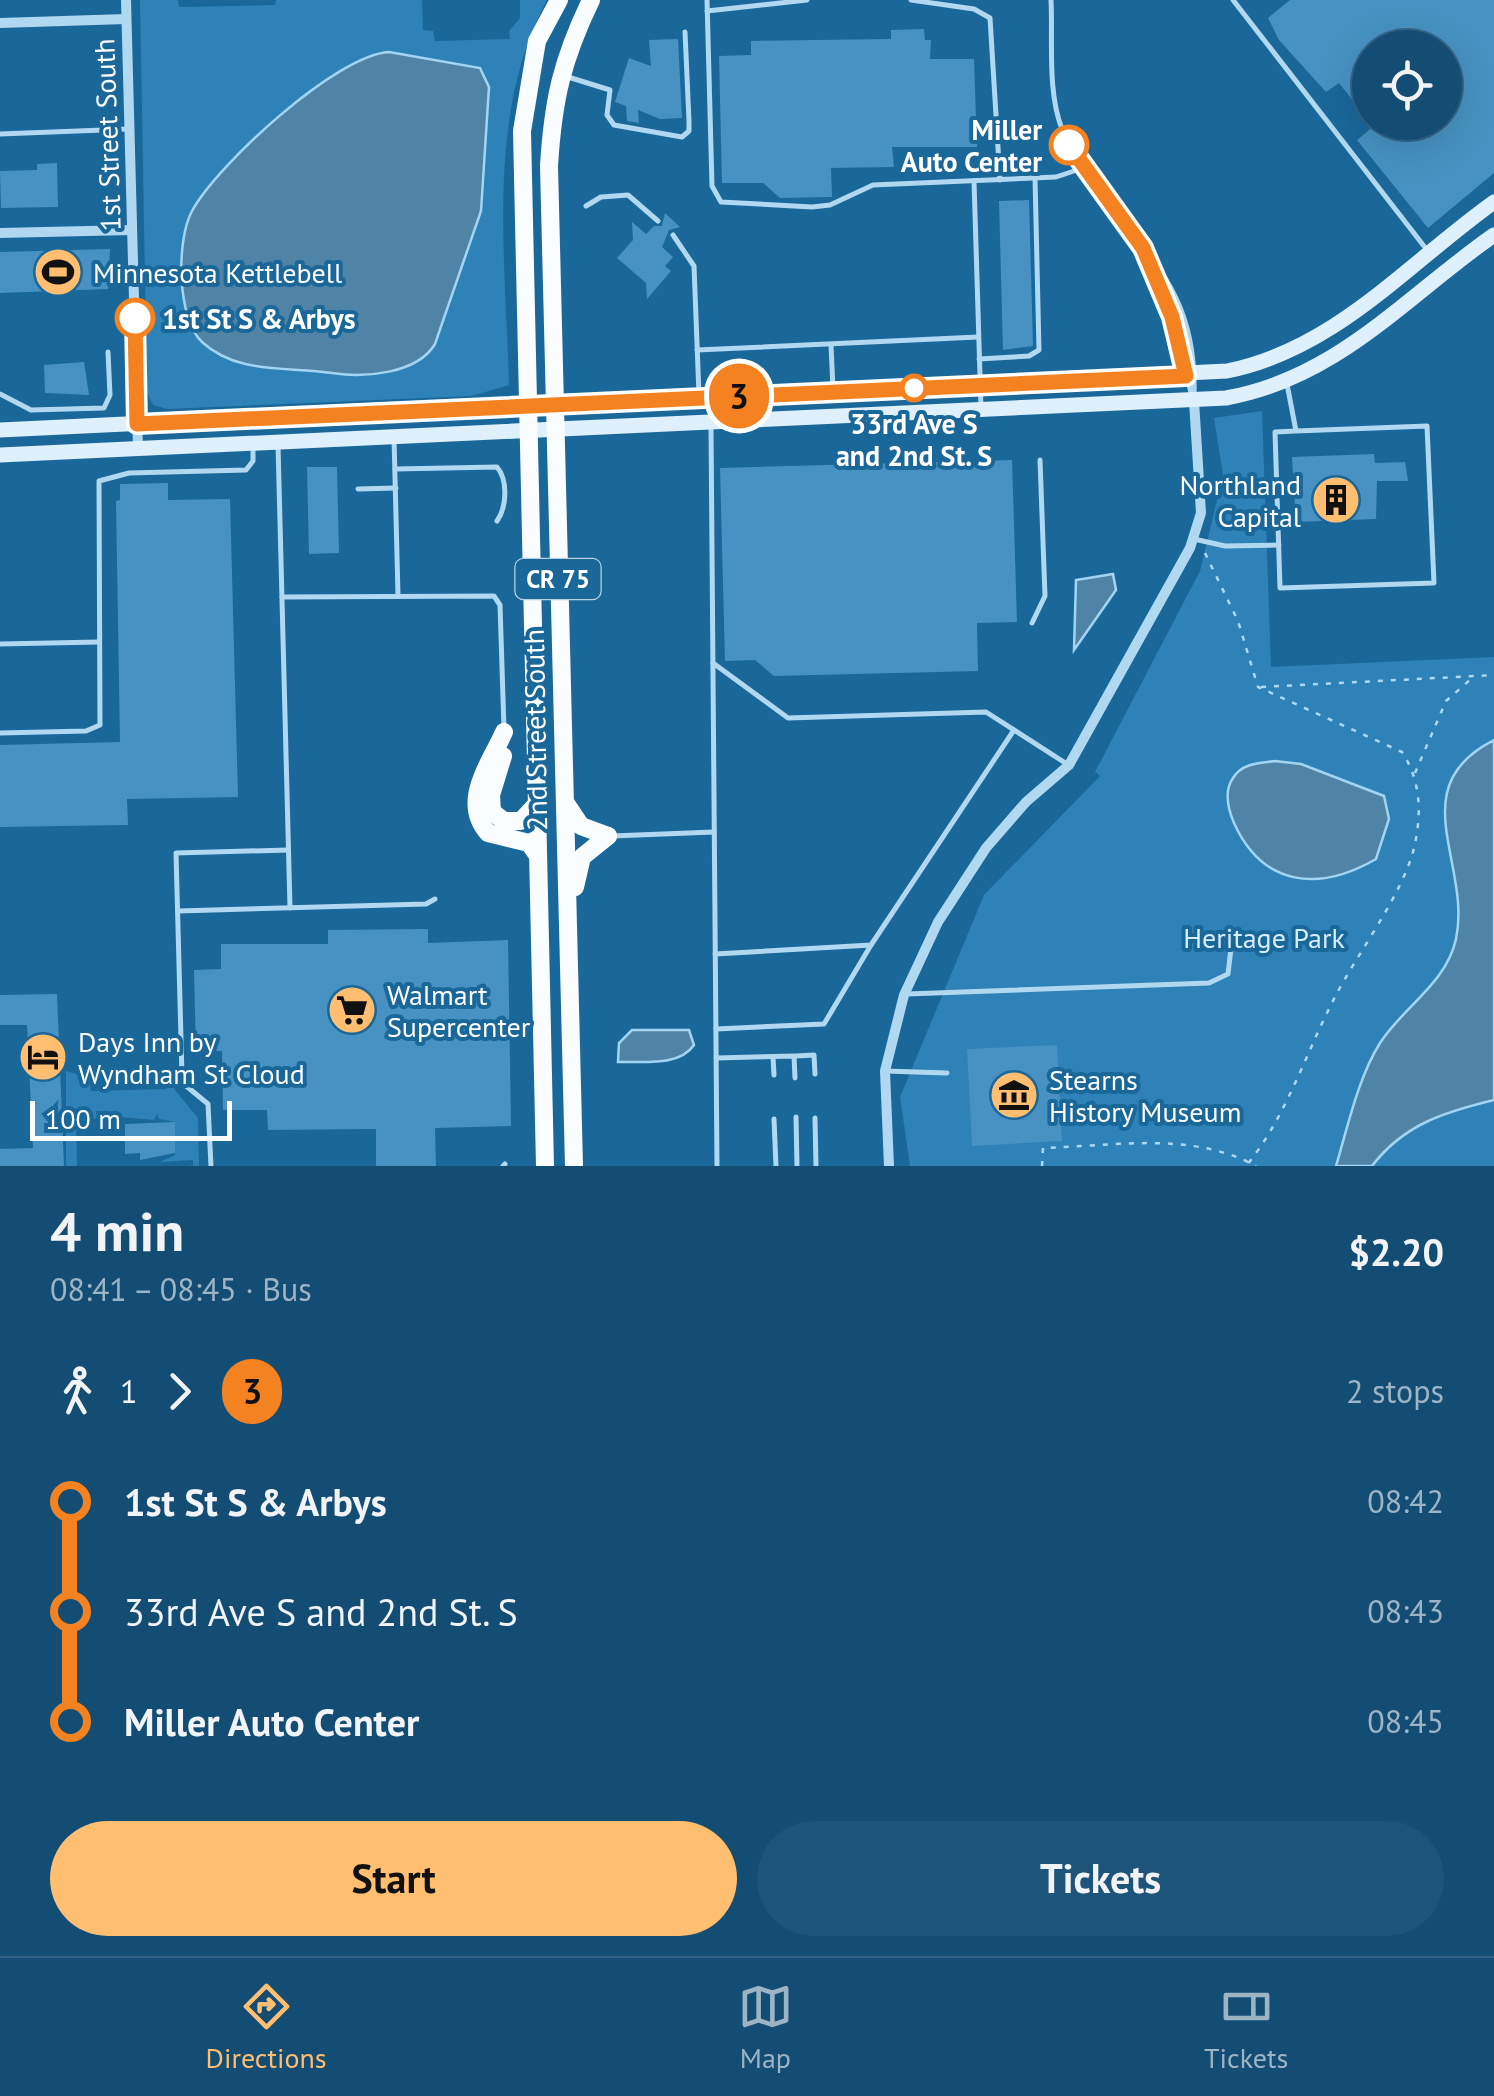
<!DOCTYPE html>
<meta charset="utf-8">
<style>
body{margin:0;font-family:"PT Sans",sans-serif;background:#1d5479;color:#f1f3f6;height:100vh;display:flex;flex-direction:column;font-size:38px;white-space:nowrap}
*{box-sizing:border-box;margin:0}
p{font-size:32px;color:#9db4c5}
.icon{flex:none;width:55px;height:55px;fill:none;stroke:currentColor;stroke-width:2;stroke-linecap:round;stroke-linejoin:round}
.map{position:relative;height:1166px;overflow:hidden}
.drawer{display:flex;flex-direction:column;background:#144d74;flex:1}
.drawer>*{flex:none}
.badge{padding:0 20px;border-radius:32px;font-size:35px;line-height:65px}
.controls{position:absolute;left:1352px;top:30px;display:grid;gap:20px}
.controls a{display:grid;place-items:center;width:110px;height:110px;border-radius:50%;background:#144d74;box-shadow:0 10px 40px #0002,0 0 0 2px #336486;font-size:50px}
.scale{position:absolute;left:30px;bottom:25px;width:202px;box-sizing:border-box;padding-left:10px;border:5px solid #fff;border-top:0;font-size:28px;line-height:35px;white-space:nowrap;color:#fff;-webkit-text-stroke:8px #1a679a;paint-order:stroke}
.map>.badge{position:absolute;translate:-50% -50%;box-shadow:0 0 0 5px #fff}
.legs{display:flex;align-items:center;gap:15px;height:110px;padding:0 50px;font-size:32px}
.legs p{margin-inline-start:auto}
.overview{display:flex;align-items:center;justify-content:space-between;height:170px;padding:0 50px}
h1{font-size:55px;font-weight:800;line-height:75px}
.cta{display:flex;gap:20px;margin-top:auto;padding:20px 50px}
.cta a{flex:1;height:115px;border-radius:60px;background:#ffbe70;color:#111;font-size:40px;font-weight:800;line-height:115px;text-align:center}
.cta a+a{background:#1d5479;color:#f1f3f6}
ul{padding:0 50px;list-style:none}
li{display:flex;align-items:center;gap:35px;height:110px;font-size:38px}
li i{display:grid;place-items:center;width:15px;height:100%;margin:0 12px;background:currentColor}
li i::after{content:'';width:25px;height:25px;margin:-12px;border:8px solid;border-radius:50%;background:#144d74}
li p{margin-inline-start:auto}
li:first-child i{background:linear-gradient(#0000 50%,currentColor 0)}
li:last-child i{background:linear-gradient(currentColor 50%,#0000 0)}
.menu{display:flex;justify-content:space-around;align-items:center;height:140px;border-top:2px solid #336486;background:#144d74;font-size:28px;color:#9db4c5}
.menu a{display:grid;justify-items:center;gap:5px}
.menu .on{color:#ffbe70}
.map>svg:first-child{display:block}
.green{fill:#2e82b7}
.water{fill:#5084a6;stroke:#a3d5f3;stroke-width:2.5}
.building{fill:#4792c2}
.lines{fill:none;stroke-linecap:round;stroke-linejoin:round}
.path{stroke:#b0d8f1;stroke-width:2.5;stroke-dasharray:5 8;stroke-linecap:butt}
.lane{stroke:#b0d8f1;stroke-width:5}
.street{stroke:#b0d8f1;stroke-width:10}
.secondary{stroke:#def0fc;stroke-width:15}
.primary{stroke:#fafdff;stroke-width:18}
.line-1-casing{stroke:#fff;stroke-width:22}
.line-1{stroke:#f58220;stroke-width:15}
.stop-1-dot{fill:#fff;stroke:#f58220;stroke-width:5}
.labels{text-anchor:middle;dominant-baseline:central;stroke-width:8;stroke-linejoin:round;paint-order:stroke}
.shield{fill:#1a679a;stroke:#bad1e1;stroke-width:2.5}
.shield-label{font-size:25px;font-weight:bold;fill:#fff}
.stop-label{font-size:28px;font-weight:bold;fill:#fff;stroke:#1a679a;text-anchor:end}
.street-label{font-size:28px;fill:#fff;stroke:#1a679a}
.poi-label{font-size:28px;fill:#fff;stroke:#1a679a;text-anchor:start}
.park-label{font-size:28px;fill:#d7eefc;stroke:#1a679a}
</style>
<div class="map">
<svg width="1494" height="1166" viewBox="0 0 1494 1166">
<rect width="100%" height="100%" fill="#1a679a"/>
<g class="green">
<path d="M140,0H178L179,7L275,5L276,0H422L423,30L433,31L435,41L510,39L509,31L520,18V0H547C485,114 506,260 509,385L472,396L167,409L153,405L147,392Z"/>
<path d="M1262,411L1271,667L1494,657V1166H910L900,1097L984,895L1100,776L1095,772L1200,571L1223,475L1214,418Z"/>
<path d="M66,1071L90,1078L91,1091L166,1089L167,1078L173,1076L175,1090L198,1118L199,1166H193V1160L160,1162L175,1155V1122L159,1119L157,1114L154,1120L108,1116L76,1122L77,1166H66Z"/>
</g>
<g class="water">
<path d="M389,52L480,68L489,87L481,211L435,344C417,374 365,378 332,373C287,366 238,375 202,342C177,319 176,240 192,211C217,165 336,55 389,52Z"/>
<path d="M1113,574L1116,590L1074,650L1076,580Z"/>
<path d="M1494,740V1100C1445,1112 1404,1124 1372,1166H1336C1348,1126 1358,1078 1380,1043C1403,1007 1446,984 1456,939C1472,864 1401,787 1494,740Z"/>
<path d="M1275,761L1301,764L1384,796L1389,819L1376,859C1319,892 1263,887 1234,823C1228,809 1224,791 1233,778C1242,763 1260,763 1275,761Z"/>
<path d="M632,1030H689L694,1045C679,1067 643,1061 618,1062L619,1043Z"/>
</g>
<g class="building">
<path d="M1290,0H1494V173L1428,228L1357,140L1379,122H1445V48H1370V122L1339,83L1326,92L1279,40L1268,18Z"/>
<path d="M924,29L925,40H931L930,59H974L977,147H892L894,167L831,168L832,197L780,198L763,183H722L719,56L751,55V41L891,39V30Z"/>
<path d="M678,39L682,118L660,119L638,110L639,123L627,121L626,106L615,102L629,58L651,66L649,40Z"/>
<path d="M57,163L58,207L1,208L0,171L37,170V164Z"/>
<path d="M1029,200L1033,346L1003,350L999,201Z"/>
<path d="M665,213L680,227L669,230L662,247L673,257L665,266L671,271L647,299L646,283L617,258L633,240L632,222L646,234L654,226H662Z"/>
<path d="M110,249L108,289L0,293V252Z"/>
<path d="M84,362L89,395L45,393L44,365Z"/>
<path d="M1374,454L1375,463L1405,462L1408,481H1377L1376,519L1296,522L1292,457Z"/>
<path d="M1012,460L1017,622L977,623L978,671L774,676L755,660L725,661L720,468Z"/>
<path d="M307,467H337L339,553L309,554Z"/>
<path d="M168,483V500L230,499L238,797L127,799L128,825L0,827V745L120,742L116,501L120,500V484Z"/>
<path d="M428,929V943L508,940L511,1126L435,1128L436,1166H376V1129L268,1130L267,1110H223L222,1051H196L194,970L221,969V944H328V930Z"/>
<path d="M57,994L64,1166H0V1149L33,1148L27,1025H0V995Z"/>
<path d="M1057,1045L1062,1141L972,1146L967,1049Z"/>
<path d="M175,1122V1153L140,1160V1153L125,1154V1124Z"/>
</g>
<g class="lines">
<g class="path">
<path d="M1205,553L1238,621L1258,687L1402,752C1421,781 1422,814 1414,848C1402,896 1358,952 1335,997C1306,1052 1286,1118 1246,1166"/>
<path d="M1261,687L1494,675"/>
<path d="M1415,773L1446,701L1471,679"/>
<path d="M1042,1166L1043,1148C1113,1146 1192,1131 1256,1166"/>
</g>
<g class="lane">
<path d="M707,0L712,186L721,202L812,207L830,205L873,185L1056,177L1083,168"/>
<path d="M911,0L974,9L990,18L1000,180"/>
<path d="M1051,0C1053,40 1047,91 1062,129C1105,239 1199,257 1194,396"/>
<path d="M1233,0L1427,250"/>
<path d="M707,11L807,0"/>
<path d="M568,77L610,90L607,115L614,125L682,137L689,131V121L685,32"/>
<path d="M0,134L129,129"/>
<path d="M974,181L981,408"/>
<path d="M586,206L601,197L628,195L658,221"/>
<path d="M673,235L694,266L699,395"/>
<path d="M1146,256L1172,317L1192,397"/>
<path d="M831,345L833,389"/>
<path d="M697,350L978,337"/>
<path d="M979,359L1029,356L1039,350L1035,178"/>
<path d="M1287,384L1296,431L1427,426L1434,583L1280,588L1275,432L1296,431"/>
<path d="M0,394L31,410L104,408L110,395L108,352"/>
<path d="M711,426L717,1166"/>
<path d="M394,438L398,595"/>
<path d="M278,445L290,908"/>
<path d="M395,469L497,467C508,480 507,507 497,521"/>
<path d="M358,489L396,488"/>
<path d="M1194,539L1225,546L1279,545"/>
<path d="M282,597L494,596L500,605L504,729"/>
<path d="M1032,623L1045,596L1040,460"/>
<path d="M0,644L99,642"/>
<path d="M713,663L788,718L986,712L1067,764"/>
<path d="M0,733L86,731L100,725L99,481L129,473L246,470L253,461V447"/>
<path d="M612,836L714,832"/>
<path d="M178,911L426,904L435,899"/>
<path d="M715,954L871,945L1014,730"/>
<path d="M907,994L1209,983L1228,974L1231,948L1223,936"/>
<path d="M716,1029L824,1024L871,945"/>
<path d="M796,1056L814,1055L815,1074"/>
<path d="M773,1057L774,1075"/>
<path d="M716,1058L794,1056L795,1078"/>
<path d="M885,1071L947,1073"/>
<path d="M796,1117L797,1166"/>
<path d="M815,1118L816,1166"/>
<path d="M774,1119L776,1166"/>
<path d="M211,1166L208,1104L185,1085L182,1076L176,853L288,850"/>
<path d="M503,1166L505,1164"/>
</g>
<g class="street">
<path d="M126,0L138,449"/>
<path d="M0,23L126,19"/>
<path d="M0,233L132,230"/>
<path d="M889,1166L885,1071L904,995L938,922L986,848L1026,802L1069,765L1190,548L1201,513L1194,401"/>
</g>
<g class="secondary">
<path d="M0,430L1227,371C1336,349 1407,264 1494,202"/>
<path d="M0,455L1226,398C1338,378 1405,297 1494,235"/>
</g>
<g class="primary">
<path d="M504,732C490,764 460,801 488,833L529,843L538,856"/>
<path d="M503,756L491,795L492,812L504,821H521L536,805"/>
<path d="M567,805L581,826L608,836"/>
<path d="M575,887L582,857L608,836"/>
<path d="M545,1166L522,131L537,41L559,0"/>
<path d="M574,1166L549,166C553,100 562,60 591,0"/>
</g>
</g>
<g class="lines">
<g class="line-1-casing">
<path id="line-1" d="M135,318L137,424L1186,376L1172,317L1143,248L1069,145"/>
</g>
<use href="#line-1" class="line-1"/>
</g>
<defs>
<g id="stadium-disc" transform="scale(2.5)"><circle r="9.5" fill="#ffbe70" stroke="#1a679a"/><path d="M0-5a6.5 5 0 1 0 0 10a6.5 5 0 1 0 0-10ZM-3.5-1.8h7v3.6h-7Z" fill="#111"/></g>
<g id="building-disc" transform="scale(2.5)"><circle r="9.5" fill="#ffbe70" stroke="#1a679a"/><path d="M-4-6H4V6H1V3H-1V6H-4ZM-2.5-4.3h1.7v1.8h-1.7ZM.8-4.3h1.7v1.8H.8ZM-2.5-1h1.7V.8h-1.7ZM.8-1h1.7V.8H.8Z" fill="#111"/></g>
<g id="supermarket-disc" transform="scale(2.5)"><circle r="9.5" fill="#ffbe70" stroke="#1a679a"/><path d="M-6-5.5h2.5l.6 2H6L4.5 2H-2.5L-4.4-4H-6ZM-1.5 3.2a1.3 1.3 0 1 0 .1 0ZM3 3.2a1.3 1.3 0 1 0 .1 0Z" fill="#111"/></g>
<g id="hotel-disc" transform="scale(2.5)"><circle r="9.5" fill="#ffbe70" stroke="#1a679a"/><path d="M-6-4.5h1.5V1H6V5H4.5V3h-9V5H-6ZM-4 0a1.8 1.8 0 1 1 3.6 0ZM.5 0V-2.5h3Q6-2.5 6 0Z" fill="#111"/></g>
<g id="museum-disc" transform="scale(2.5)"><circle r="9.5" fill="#ffbe70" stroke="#1a679a"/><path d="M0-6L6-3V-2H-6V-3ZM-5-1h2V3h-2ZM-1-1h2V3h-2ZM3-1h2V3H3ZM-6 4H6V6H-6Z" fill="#111"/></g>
</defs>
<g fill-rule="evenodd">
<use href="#stadium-disc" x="58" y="272"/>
<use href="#building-disc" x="1336" y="500"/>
<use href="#supermarket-disc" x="352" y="1010"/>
<use href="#hotel-disc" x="43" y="1057"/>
<use href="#museum-disc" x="1014" y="1095"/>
</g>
<g class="stop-1-dot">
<circle cx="1069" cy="145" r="18"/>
<circle cx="135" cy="318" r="18"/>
<circle cx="914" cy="388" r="12"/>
</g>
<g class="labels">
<rect class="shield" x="515.5" y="559" width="85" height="40" rx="8"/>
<g class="shield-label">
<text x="558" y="579">CR 75</text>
</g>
<g class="stop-label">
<text x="1042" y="129">Miller<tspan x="1042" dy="32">Auto Center</tspan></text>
<text x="162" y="318" text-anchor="start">1st St S &amp; Arbys</text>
<text x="914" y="423" text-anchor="middle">33rd Ave S<tspan x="914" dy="32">and 2nd St. S</tspan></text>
</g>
<g class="street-label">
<text transform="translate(107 135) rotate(-92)">1st Street South</text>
<text transform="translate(535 730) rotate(-91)">2nd Street South</text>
</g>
<g class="poi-label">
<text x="93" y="272">Minnesota Kettlebell</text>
<text x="1301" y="484" text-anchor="end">Northland<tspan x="1301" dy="32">Capital</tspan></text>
<text x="387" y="994">Walmart<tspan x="387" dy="32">Supercenter</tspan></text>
<text x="78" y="1041">Days Inn by<tspan x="78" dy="32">Wyndham St Cloud</tspan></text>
<text x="1049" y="1079">Stearns<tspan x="1049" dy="32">History Museum</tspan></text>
</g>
<g class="park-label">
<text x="1264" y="937">Heritage Park</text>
</g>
</g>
</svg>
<div class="controls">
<a><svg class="icon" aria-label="locate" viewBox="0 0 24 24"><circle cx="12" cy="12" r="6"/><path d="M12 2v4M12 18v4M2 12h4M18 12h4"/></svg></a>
</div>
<div class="scale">100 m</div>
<b class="badge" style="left:739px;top:396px;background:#f58220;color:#111">3</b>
</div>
<section class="drawer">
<div class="overview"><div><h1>4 min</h1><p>08:41 – 08:45 · Bus</p></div><b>$2.20</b></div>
<div class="legs"><svg class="icon" aria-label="walk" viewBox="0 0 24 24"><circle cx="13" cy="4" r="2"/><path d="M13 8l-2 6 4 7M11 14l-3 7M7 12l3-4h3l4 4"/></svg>1<svg class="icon" aria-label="forward" viewBox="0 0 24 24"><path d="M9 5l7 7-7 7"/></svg><b class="badge" style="background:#f58220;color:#111">3</b><p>2 stops</p></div>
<ul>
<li><i style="color:#f58220"></i><b>1st St S &amp; Arbys</b><p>08:42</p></li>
<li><i style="color:#f58220"></i><span>33rd Ave S and 2nd St. S</span><p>08:43</p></li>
<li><i style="color:#f58220"></i><b>Miller Auto Center</b><p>08:45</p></li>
</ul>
<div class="cta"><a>Start</a><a>Tickets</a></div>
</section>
<nav class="menu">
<a class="on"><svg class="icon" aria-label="directions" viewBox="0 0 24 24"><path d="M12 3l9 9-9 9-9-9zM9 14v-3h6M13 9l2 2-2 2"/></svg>Directions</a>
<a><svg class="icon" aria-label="map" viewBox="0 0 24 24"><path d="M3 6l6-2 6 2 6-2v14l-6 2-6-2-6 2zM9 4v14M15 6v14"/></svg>Map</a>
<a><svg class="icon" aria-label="tickets" viewBox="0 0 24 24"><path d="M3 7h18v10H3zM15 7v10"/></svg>Tickets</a>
</nav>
